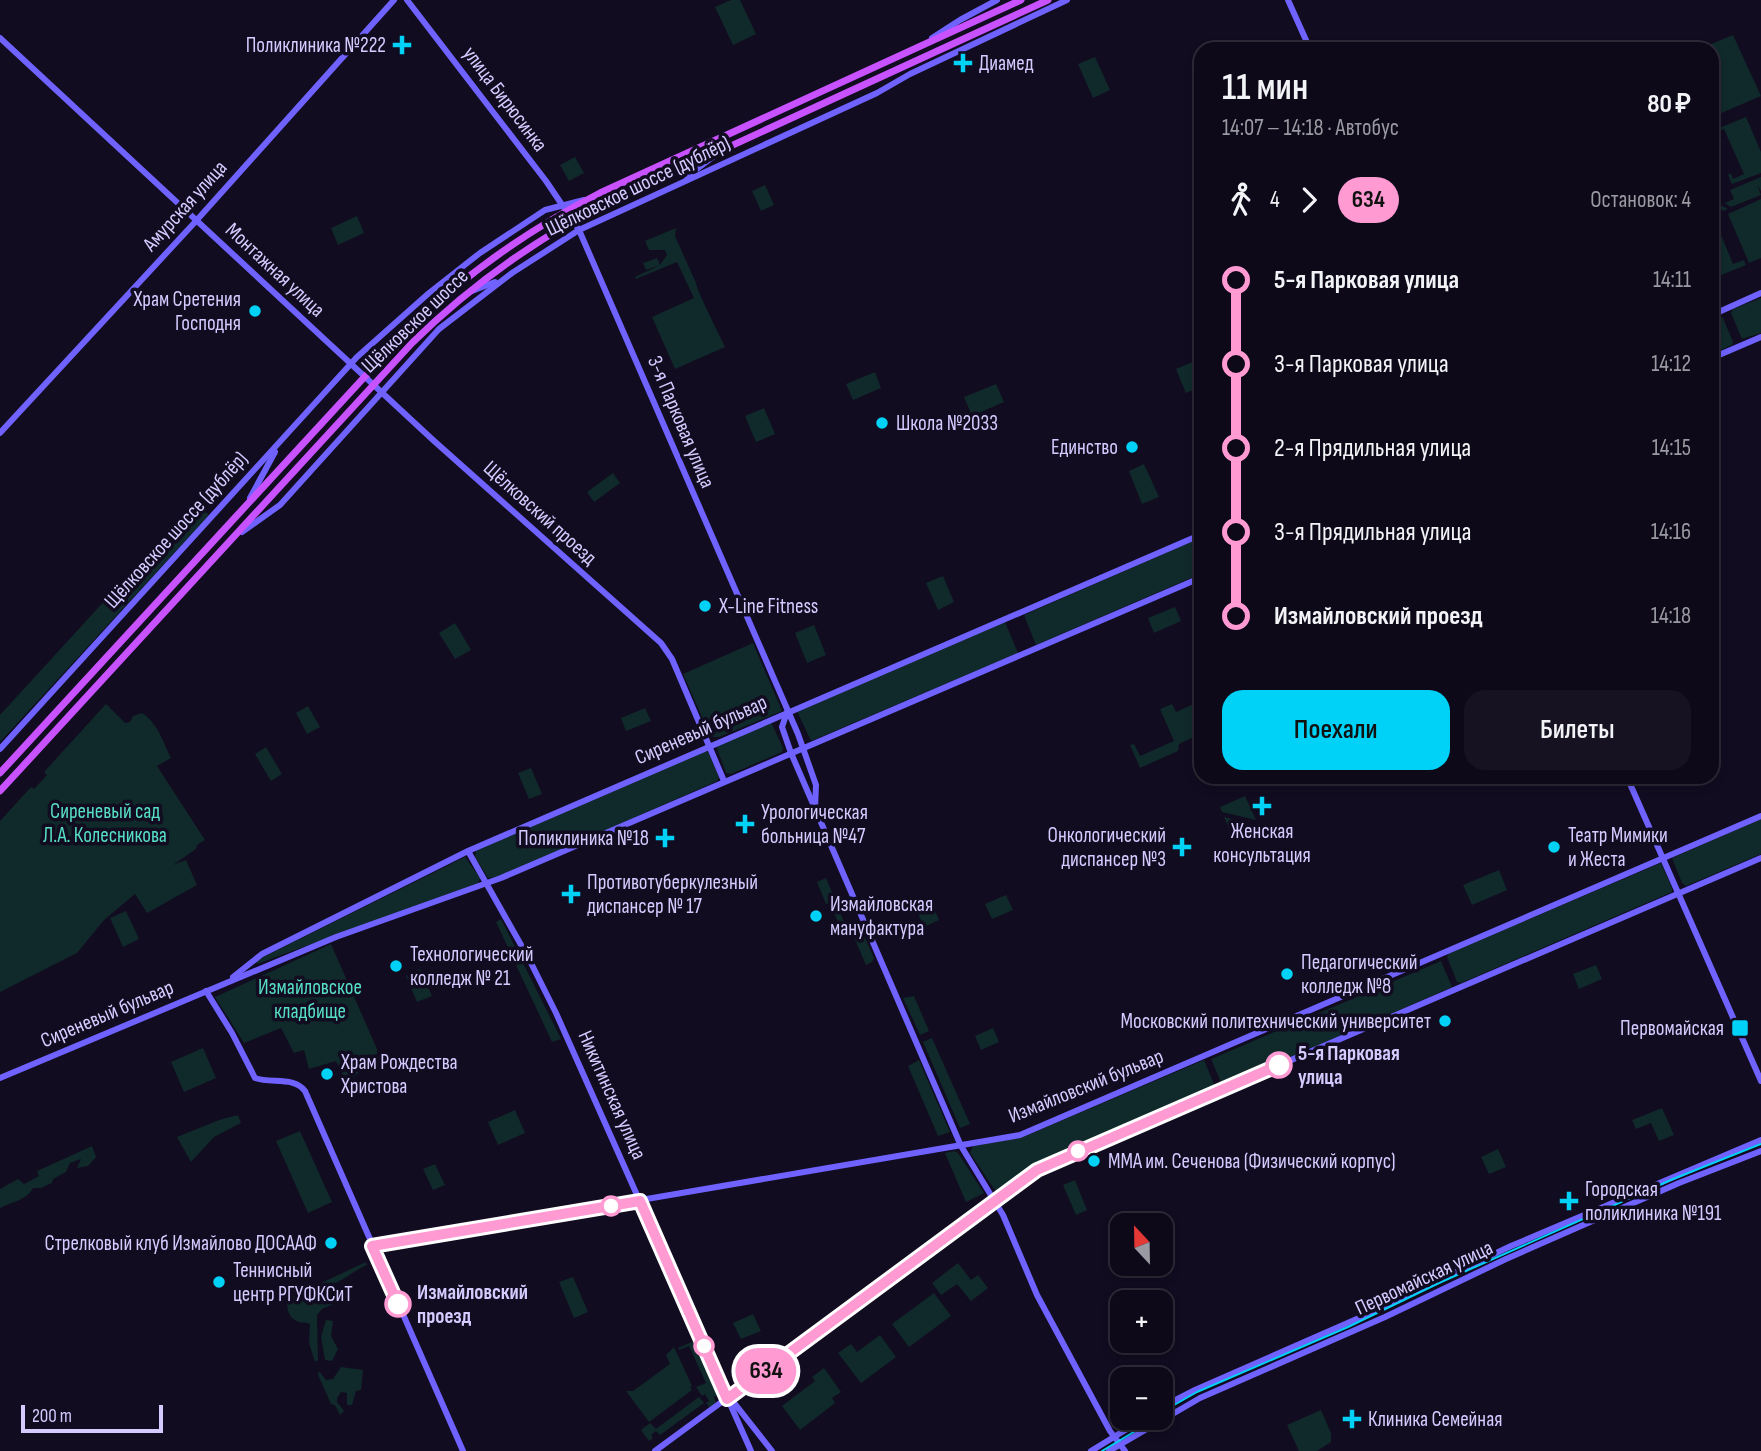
<!DOCTYPE html>
<html lang="ru">
<meta charset="utf-8">
<style>
body{margin:0;font-family:"Sofia Sans Condensed",sans-serif;background:#161221;color:#f1f3f6;height:100vh;display:flex;flex-direction:column;font-size:26px;white-space:nowrap}
*{box-sizing:border-box;margin:0}
p{font-size:23px;color:#9a9aa2}
.icon{flex:none;width:38px;height:38px;fill:none;stroke:currentColor;stroke-width:2;stroke-linecap:round;stroke-linejoin:round}
.map{position:relative;flex:1;overflow:hidden}
.side{position:absolute;left:1194px;top:42px;width:525px;height:742px;display:flex;flex-direction:column;background:#0d0918;border-radius:21px;box-shadow:0 4px 10px #0003,0 0 0 2px #2d2a37}
.side>*{flex:none}
.badge{padding:0 14px;border-radius:23px;font-size:24px;line-height:46px}
.needle{width:46px;rotate:338deg}
.buttons{position:absolute;left:1110px;top:1213px;display:grid;gap:14px}
.buttons a{display:grid;place-items:center;width:63px;height:63px;border-radius:14px;background:#0d0918;box-shadow:0 4px 10px #0003,0 0 0 2px #2d2a37;font-size:35px}
.scale{position:absolute;left:21px;bottom:18px;width:142px;box-sizing:border-box;padding-left:7px;border:4px solid #d4cbff;border-top:0;font-size:19px;line-height:24px;white-space:nowrap;color:#d4cbff;-webkit-text-stroke:5px #110c20;paint-order:stroke}
.map>.badge{position:absolute;translate:-50% -50%;box-shadow:0 0 0 4px #fff}
.legs{display:flex;align-items:center;gap:10px;height:77px;padding:0 28px;font-size:23px}
.legs p{margin-inline-start:auto}
.headline{display:flex;align-items:center;justify-content:space-between;height:119px;padding:0 28px}
h1{font-size:38px;font-weight:600;line-height:52px}
.cta{display:flex;gap:14px;margin-top:auto;padding:14px 28px}
.cta a{flex:1;height:80px;border-radius:21px;background:#00d1f6;color:#111;font-size:28px;font-weight:600;line-height:80px;text-align:center}
.cta a+a{background:#161221;color:#f1f3f6}
ul{padding:0 28px;list-style:none}
li{display:flex;align-items:center;gap:24px;height:84px;font-size:26px}
li i{display:grid;place-items:center;width:10px;height:100%;margin:0 9px;background:currentColor}
li i::after{content:'';width:18px;height:18px;margin:-9px;border:5px solid;border-radius:50%;background:#0d0918}
li p{margin-inline-start:auto}
li:first-child i{background:linear-gradient(#0000 50%,currentColor 0)}
li:last-child i{background:linear-gradient(currentColor 50%,#0000 0)}
.map>svg:first-child{display:block}
.green{fill:#10292a}
.lines{fill:none;stroke-linecap:round;stroke-linejoin:round}
.secondary{stroke:#6f62ff;stroke-width:6}
.primary{stroke:#c852ff;stroke-width:7}
.tram{stroke:#00d1f6;stroke-width:2}
.line-1-casing{stroke:#fff;stroke-width:16}
.line-1{stroke:#ff9ad2;stroke-width:10}
.poi-dot{fill:#00d1f6;stroke:#110c20;stroke-width:2.5}
.stop-1-dot{fill:#fff;stroke:#ff9ad2;stroke-width:3.5}
.labels{text-anchor:middle;dominant-baseline:central;stroke-width:7;stroke-linejoin:round;paint-order:stroke}
.poi-label{font-size:21px;fill:#d4cbff;stroke:#110c20;text-anchor:start}
.street-label{font-size:21px;fill:#d4cbff;stroke:#110c20}
.park-label{font-size:21px;fill:#57dfc5;stroke:#110c20}
.stop-label{font-size:21px;font-weight:bold;fill:#d4cbff;stroke:#110c20;text-anchor:start}
</style>
<div class="map">
<svg width="1761" height="1451" viewBox="0 0 1761 1451">
<rect width="100%" height="100%" fill="#110c20"/>
<g class="green">
<path d="M731,0H740L756,34L733,45L715,7Z"/>
<path d="M1733,35L1761,96L1712,117V49H1699Z"/>
<path d="M1095,57L1110,90L1093,98L1078,64Z"/>
<path d="M1746,117L1761,152V173L1732,184L1728,175L1731,173L1733,179L1744,174L1724,129L1714,133L1715,136L1712,137V131Z"/>
<path d="M575,157L584,173L569,181L560,165Z"/>
<path d="M1761,177V191L1757,185L1761,195L1731,207L1725,203L1734,199L1730,190Z"/>
<path d="M765,185L774,205L761,211L752,191Z"/>
<path d="M1761,199V258L1749,263L1728,214Z"/>
<path d="M1715,202L1728,209L1723,211L1721,209L1712,213L1733,264L1744,260L1746,265L1721,275L1712,255V203Z"/>
<path d="M357,216L364,233L338,245L331,228Z"/>
<path d="M676,228L675,236L696,283C696,289 720,336 725,347L675,369L652,317L694,298L677,262L636,279L635,277L660,265L646,270L643,263L657,258L660,265L667,255L665,250H649L645,241Z"/>
<path d="M1761,298V333L1742,339L1731,313L1733,309Z"/>
<path d="M1719,316L1723,318L1733,342L1732,345L1712,354V319Z"/>
<path d="M1200,359V387L1186,393L1176,369Z"/>
<path d="M875,372L881,388L853,400L846,384Z"/>
<path d="M996,384L1004,402L972,416L964,397Z"/>
<path d="M764,408L775,434L756,442L745,416Z"/>
<path d="M1144,464L1159,497L1142,504L1129,471Z"/>
<path d="M613,473L620,483L594,502L587,492Z"/>
<path d="M195,502L209,515L0,742V715Z"/>
<path d="M1200,538V574L1036,645L1024,615Z"/>
<path d="M943,576L954,602L938,610L926,583Z"/>
<path d="M1175,607L1181,621L1154,633L1148,618Z"/>
<path d="M1005,622L1018,653L811,741L797,711Z"/>
<path d="M455,623L471,650L455,659L439,633Z"/>
<path d="M814,625L826,655L807,663L795,633Z"/>
<path d="M753,643L782,711L719,737H713L709,733L683,674Z"/>
<path d="M1200,701V734L1179,744L1178,751L1140,768L1130,745L1134,744L1140,756L1174,741L1160,709L1172,704L1176,712Z"/>
<path d="M106,704L125,723L130,722L133,716L142,713C158,723 163,742 171,758L157,766L205,840L197,845L196,849L173,865L186,860L197,885L147,913L135,894L148,883L104,920L77,953L0,992V821L31,787L34,789L47,775L44,772Z"/>
<path d="M308,706L320,727L307,734L296,713Z"/>
<path d="M645,708L651,721L626,731L621,718Z"/>
<path d="M771,722L783,748L782,752L731,774L726,773L716,746Z"/>
<path d="M266,747L282,774L271,781L255,754Z"/>
<path d="M703,751L708,752L719,777L717,781L500,877L488,878L475,857L476,850Z"/>
<path d="M531,768L542,794L529,799L518,773Z"/>
<path d="M1245,796L1256,820L1222,812L1220,807Z"/>
<path d="M1224,817L1257,826L1258,827L1233,837Z"/>
<path d="M1761,819V854L1686,886L1682,883L1672,858Z"/>
<path d="M465,857L480,878L478,883L257,964V961L263,957Z"/>
<path d="M1661,863L1672,888V892L1461,983L1457,982L1447,957L1449,953Z"/>
<path d="M1499,870L1507,890L1472,905L1463,885Z"/>
<path d="M826,878L849,934L847,935L844,931L842,932L830,903L826,904L817,882Z"/>
<path d="M1006,895L1013,910L992,919L985,904Z"/>
<path d="M929,897L939,920L924,927L914,904Z"/>
<path d="M126,911L139,939L123,947L110,918Z"/>
<path d="M501,919L561,1039L552,1042L496,922Z"/>
<path d="M862,931L874,958L872,962L866,965L853,935Z"/>
<path d="M331,944L377,1049V1054L354,1077L345,1080L336,1061L309,1069L304,1050L294,1053L281,1028L244,1043L215,997Z"/>
<path d="M1441,961L1452,987L1223,1087L1211,1059Z"/>
<path d="M1596,965L1602,979L1579,989L1573,974Z"/>
<path d="M420,969L432,996L417,1002L406,976Z"/>
<path d="M914,996L929,1031L920,1035L903,998Z"/>
<path d="M993,1028L999,1042L981,1050L975,1036Z"/>
<path d="M932,1038L970,1124L960,1128L923,1042Z"/>
<path d="M203,1048L216,1078L184,1092L171,1062Z"/>
<path d="M919,1060L950,1132L938,1136L908,1066Z"/>
<path d="M1204,1060L1216,1089L1037,1166L1000,1193L996,1192L970,1153L973,1146L1023,1137Z"/>
<path d="M1662,1108L1674,1135L1659,1141L1651,1123L1636,1129L1632,1120Z"/>
<path d="M515,1110L525,1133L498,1145L488,1122Z"/>
<path d="M238,1115L241,1123L214,1137L191,1162L177,1137L219,1120Z"/>
<path d="M300,1131L332,1202L308,1213L276,1141Z"/>
<path d="M92,1146L96,1157L88,1166L77,1168L81,1159L70,1163L66,1172L53,1179L52,1183L41,1188H33C27,1200 12,1202 0,1208V1189L18,1179L24,1184L39,1176L37,1171Z"/>
<path d="M1498,1149L1506,1167L1489,1174L1481,1157Z"/>
<path d="M954,1151L958,1153L984,1193L966,1202L945,1153Z"/>
<path d="M435,1164L445,1185L433,1190L423,1169Z"/>
<path d="M1075,1180L1087,1210L1076,1215L1063,1185Z"/>
<path d="M366,1262L367,1265C350,1272 343,1283 325,1286L326,1299L334,1304L322,1309L317,1315L318,1360L315,1362L309,1343L310,1324C306,1322 302,1323 299,1322C288,1319 285,1306 289,1298Z"/>
<path d="M958,1263L971,1280L978,1275L988,1288L971,1301L957,1284L941,1295L932,1283Z"/>
<path d="M573,1277L588,1312L574,1318L559,1282Z"/>
<path d="M934,1293L951,1316L909,1347L892,1324Z"/>
<path d="M753,1314L761,1331L741,1339L733,1323Z"/>
<path d="M326,1320L333,1321L331,1336L338,1349L332,1361L325,1360L321,1337Z"/>
<path d="M880,1335L896,1357L861,1383L838,1353L851,1344L857,1352Z"/>
<path d="M694,1341L717,1395L714,1397L716,1403L710,1408L706,1403L709,1401L705,1394L702,1396L696,1387L706,1383L689,1346L679,1350L678,1348Z"/>
<path d="M674,1347L692,1386L684,1390L690,1387L692,1390L649,1422L626,1391H633L670,1364L666,1355Z"/>
<path d="M341,1367L363,1370L361,1390L356,1391L352,1405H347V1393L341,1392L337,1398V1402L344,1411L340,1415L335,1405L331,1404L318,1375L319,1371L326,1380L333,1379Z"/>
<path d="M824,1368L841,1392L832,1398L835,1403L800,1430L782,1406L815,1381L812,1377Z"/>
<path d="M699,1397L704,1403L660,1435L656,1431L651,1435L653,1438L649,1441L641,1430L650,1423L656,1429Z"/>
<path d="M1321,1410L1331,1433V1442L1317,1451H1299L1287,1425Z"/>
</g>
<g class="lines">
<g class="secondary">
<path d="M407,0L546,181L579,230L798,734L816,785L815,809"/>
<path d="M1288,0L1310,49"/>
<path d="M0,38L433,440L661,643L672,659L724,781"/>
<path d="M932,38L960,20L997,0"/>
<path d="M686,177L714,156"/>
<path d="M472,291L495,282"/>
<path d="M1712,315L1761,293"/>
<path d="M1712,358L1761,337"/>
<path d="M0,433L196,221L394,0"/>
<path d="M250,498L275,452"/>
<path d="M242,532L280,505L439,329L512,273L579,230L877,93L910,74L1067,0"/>
<path d="M787,712L782,727L791,753L961,1146L1003,1215L1037,1295L1110,1431L1125,1451"/>
<path d="M0,749L357,357L429,293L480,253L545,210L584,200"/>
<path d="M1627,777L1761,1081"/>
<path d="M468,851L529,959L556,1013L751,1451"/>
<path d="M233,977L262,954L468,851L1200,535"/>
<path d="M206,991L232,1033L255,1078C271,1084 294,1076 305,1091L463,1451"/>
<path d="M0,1078L336,937L501,878L1200,578"/>
<path d="M372,1246L1020,1135L1761,816"/>
<path d="M729,1400L735,1404L772,1451"/>
<path d="M1160,1408L1195,1390L1359,1318L1511,1246L1761,1140"/>
<path d="M655,1451L1040,1168L1761,858"/>
<path d="M1091,1451L1145,1418"/>
<path d="M1109,1451L1200,1398L1385,1317L1506,1259L1679,1183L1761,1151"/>
</g>
<g class="primary">
<path d="M0,773L404,334C462,276 526,231 600,193L1021,0"/>
<path d="M0,791L412,343C470,286 534,240 607,203L1048,0"/>
</g>
<g class="tram">
<path d="M1160,1413L1197,1392L1348,1327L1439,1283L1673,1179L1761,1144"/>
<path d="M1102,1451L1157,1418"/>
</g>
</g>
<g class="lines">
<g class="line-1-casing">
<path id="line-1" d="M398,1304L372,1246L640,1201L727,1399L1037,1170L1279,1065"/>
</g>
<use href="#line-1" class="line-1"/>
</g>
<g class="poi-dot">
<path d="M398.5 34.5h7v7h7v7h-7v7h-7v-7h-7v-7h7z"/>
<path d="M959.5 52.5h7v7h7v7h-7v7h-7v-7h-7v-7h7z"/>
<circle cx="255" cy="311" r="7"/>
<circle cx="882" cy="423" r="7"/>
<circle cx="1132" cy="447" r="7"/>
<circle cx="705" cy="606" r="7"/>
<path d="M1258.5 795.5h7v7h7v7h-7v7h-7v-7h-7v-7h7z"/>
<path d="M741.5 813.5h7v7h7v7h-7v7h-7v-7h-7v-7h7z"/>
<path d="M661.5 827.5h7v7h7v7h-7v7h-7v-7h-7v-7h7z"/>
<path d="M1178.5 836.5h7v7h7v7h-7v7h-7v-7h-7v-7h7z"/>
<circle cx="1554" cy="847" r="7"/>
<path d="M567.5 883.5h7v7h7v7h-7v7h-7v-7h-7v-7h7z"/>
<circle cx="816" cy="916" r="7"/>
<circle cx="396" cy="966" r="7"/>
<circle cx="1287" cy="974" r="7"/>
<circle cx="1445" cy="1021" r="7"/>
<rect x="1731" y="1019" width="18" height="18" rx="3.5"/>
<circle cx="327" cy="1074" r="7"/>
<circle cx="1094" cy="1161" r="7"/>
<path d="M1565.5 1190.5h7v7h7v7h-7v7h-7v-7h-7v-7h7z"/>
<circle cx="331" cy="1243" r="7"/>
<circle cx="219" cy="1282" r="7"/>
<path d="M1348.5 1408.5h7v7h7v7h-7v7h-7v-7h-7v-7h7z"/>
</g>
<g class="stop-1-dot">
<circle cx="1279" cy="1065" r="12"/>
<circle cx="1078" cy="1151" r="9"/>
<circle cx="611" cy="1206" r="9"/>
<circle cx="398" cy="1304" r="12"/>
<circle cx="704" cy="1346" r="9"/>
</g>
<g class="labels">
<g class="poi-label">
<text x="386" y="45" text-anchor="end">Поликлиника №222</text>
<text x="979" y="63">Диамед</text>
<text x="241" y="299" text-anchor="end">Храм Сретения<tspan x="241" dy="24">Господня</tspan></text>
<text x="896" y="423">Школа №2033</text>
<text x="1118" y="447" text-anchor="end">Единство</text>
<text x="719" y="606">X-Line Fitness</text>
<text x="761" y="812">Урологическая<tspan x="761" dy="24">больница №47</tspan></text>
<text x="1262" y="831" text-anchor="middle">Женская<tspan x="1262" dy="24">консультация</tspan></text>
<text x="1166" y="835" text-anchor="end">Онкологический<tspan x="1166" dy="24">диспансер №3</tspan></text>
<text x="1568" y="835">Театр Мимики<tspan x="1568" dy="24">и Жеста</tspan></text>
<text x="649" y="838" text-anchor="end">Поликлиника №18</text>
<text x="587" y="882">Противотуберкулезный<tspan x="587" dy="24">диспансер № 17</tspan></text>
<text x="830" y="904">Измайловская<tspan x="830" dy="24">мануфактура</tspan></text>
<text x="410" y="954">Технологический<tspan x="410" dy="24">колледж № 21</tspan></text>
<text x="1301" y="962">Педагогический<tspan x="1301" dy="24">колледж №8</tspan></text>
<text x="1431" y="1021" text-anchor="end">Московский политехнический университет</text>
<text x="1724" y="1028" text-anchor="end">Первомайская</text>
<text x="341" y="1062">Храм Рождества<tspan x="341" dy="24">Христова</tspan></text>
<text x="1108" y="1161">ММА им. Сеченова (Физический корпус)</text>
<text x="1585" y="1189">Городская<tspan x="1585" dy="24">поликлиника №191</tspan></text>
<text x="317" y="1243" text-anchor="end">Стрелковый клуб Измайлово ДОСААФ</text>
<text x="233" y="1270">Теннисный<tspan x="233" dy="24">центр РГУФКСиТ</tspan></text>
<text x="1368" y="1419">Клиника Семейная</text>
</g>
<g class="street-label">
<text transform="translate(505 99) rotate(53)">улица Бирюсинка</text>
<text transform="translate(638 186) rotate(-26)">Щёлковское шоссе (дублёр)</text>
<text transform="translate(185 206) rotate(-48)">Амурская улица</text>
<text transform="translate(275 270) rotate(43)">Монтажная улица</text>
<text transform="translate(415 321) rotate(-44)">Щёлковское шоссе</text>
<text transform="translate(681 422) rotate(67)">3-я Парковая улица</text>
<text transform="translate(540 513) rotate(42)">Щёлковский проезд</text>
<text transform="translate(176 530) rotate(-48)">Щёлковское шоссе (дублёр)</text>
<text transform="translate(701 730) rotate(-24)">Сиреневый бульвар</text>
<text transform="translate(107 1014) rotate(-23)">Сиреневый бульвар</text>
<text transform="translate(1086 1086) rotate(-22)">Измайловский бульвар</text>
<text transform="translate(612 1095) rotate(66)">Никитинская улица</text>
<text transform="translate(1424 1278) rotate(-25)">Первомайская улица</text>
</g>
<g class="park-label">
<text x="105" y="811">Сиреневый сад<tspan x="105" dy="24">Л.А. Колесникова</tspan></text>
<text x="310" y="987">Измайловское<tspan x="310" dy="24">кладбище</tspan></text>
</g>
<g class="stop-label">
<text x="1298" y="1053">5-я Парковая<tspan x="1298" dy="24">улица</tspan></text>
<text x="417" y="1292">Измайловский<tspan x="417" dy="24">проезд</tspan></text>
</g>
</g>
</svg>
<div class="buttons">
<a><svg class="needle" viewBox="-14 -14 28 28"><path d="M0-13l5 13h-10z" fill="#e53935"/><path d="M0 13l5-13h-10z" fill="#9a9aa2"/></svg></a>
<a>+</a>
<a>−</a>
</div>
<div class="scale">200 m</div>
<b class="badge" style="left:766px;top:1371px;background:#ff9ad2;color:#111">634</b>
<section class="side">
<div class="headline"><div><h1>11 мин</h1><p>14:07 – 14:18 · Автобус</p></div><b>80 ₽</b></div>
<div class="legs"><svg class="icon" aria-label="walk" viewBox="0 0 24 24"><circle cx="13" cy="4" r="2"/><path d="M13 8l-2 6 4 7M11 14l-3 7M7 12l3-4h3l4 4"/></svg>4<svg class="icon" aria-label="forward" viewBox="0 0 24 24"><path d="M9 5l7 7-7 7"/></svg><b class="badge" style="background:#ff9ad2;color:#111">634</b><p>Остановок: 4</p></div>
<ul>
<li><i style="color:#ff9ad2"></i><b>5-я Парковая улица</b><p>14:11</p></li>
<li><i style="color:#ff9ad2"></i><span>3-я Парковая улица</span><p>14:12</p></li>
<li><i style="color:#ff9ad2"></i><span>2-я Прядильная улица</span><p>14:15</p></li>
<li><i style="color:#ff9ad2"></i><span>3-я Прядильная улица</span><p>14:16</p></li>
<li><i style="color:#ff9ad2"></i><b>Измайловский проезд</b><p>14:18</p></li>
</ul>
<div class="cta"><a>Поехали</a><a>Билеты</a></div>
</section>
</div>
